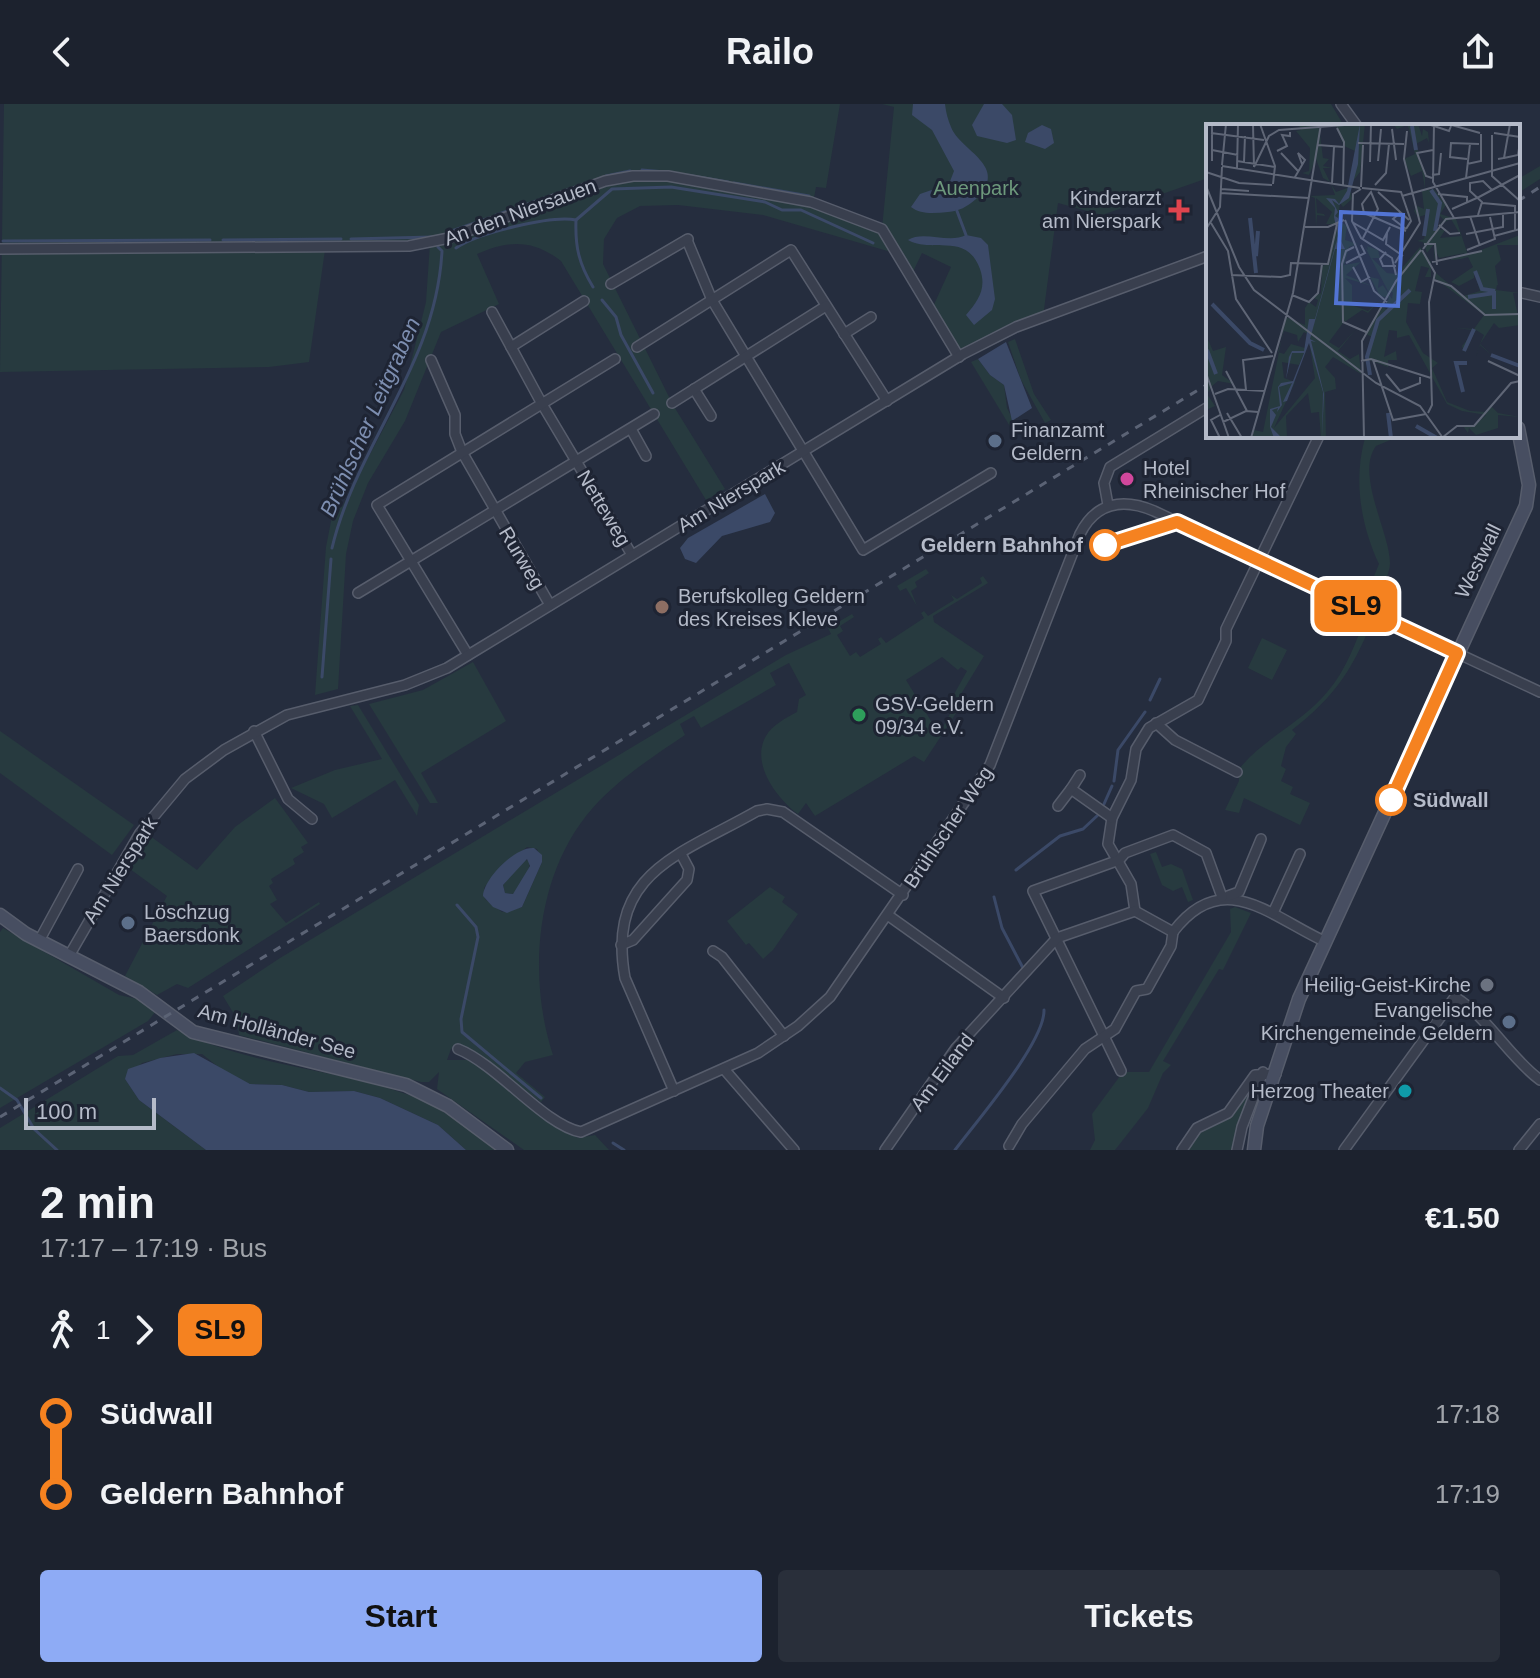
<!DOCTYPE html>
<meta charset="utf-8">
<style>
body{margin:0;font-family:Helvetica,sans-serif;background:#292f3a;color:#f1f3f6;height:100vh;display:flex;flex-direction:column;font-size:30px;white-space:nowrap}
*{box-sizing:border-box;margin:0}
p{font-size:26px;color:#a0a4aa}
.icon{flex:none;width:44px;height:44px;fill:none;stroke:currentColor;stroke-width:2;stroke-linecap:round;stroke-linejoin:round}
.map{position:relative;height:1046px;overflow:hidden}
.panel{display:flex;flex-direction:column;background:#1c222e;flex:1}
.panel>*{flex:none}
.badge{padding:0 16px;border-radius:12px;font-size:28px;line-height:52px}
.scale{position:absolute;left:24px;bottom:20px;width:132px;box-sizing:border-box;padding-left:8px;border:4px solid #b5bbc9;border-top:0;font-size:22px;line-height:28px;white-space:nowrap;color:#b5bbc9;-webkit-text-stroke:6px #1e2433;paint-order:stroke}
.map>.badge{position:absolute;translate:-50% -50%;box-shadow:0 0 0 4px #fff}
.legs{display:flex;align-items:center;gap:12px;height:88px;padding:0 40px;font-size:26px}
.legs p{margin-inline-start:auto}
.overview{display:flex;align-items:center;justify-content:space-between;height:136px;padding:0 40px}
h1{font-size:44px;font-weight:700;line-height:60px}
.action{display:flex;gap:16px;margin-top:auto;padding:16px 40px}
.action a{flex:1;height:92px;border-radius:8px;background:#8eabf5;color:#111;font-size:32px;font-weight:700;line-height:92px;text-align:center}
.action a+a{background:#292f3a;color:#f1f3f6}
ul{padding:0 40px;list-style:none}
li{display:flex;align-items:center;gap:28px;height:80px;font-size:30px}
li i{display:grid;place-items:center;width:12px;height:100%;margin:0 10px;background:currentColor}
li i::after{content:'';width:20px;height:20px;margin:-10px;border:6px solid;border-radius:50%;background:#1c222e}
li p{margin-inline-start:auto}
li:first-child i{background:linear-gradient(#0000 50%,currentColor 0)}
li:last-child i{background:linear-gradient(currentColor 50%,#0000 0)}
header{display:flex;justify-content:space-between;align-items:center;height:104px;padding:0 40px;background:#1c222e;font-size:36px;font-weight:700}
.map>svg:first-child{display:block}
.green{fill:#273a3f;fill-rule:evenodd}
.water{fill:#3b4967;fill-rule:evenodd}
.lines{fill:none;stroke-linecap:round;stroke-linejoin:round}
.stream{stroke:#3b4967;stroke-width:3}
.street-casing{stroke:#575d6c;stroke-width:12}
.secondary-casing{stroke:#575d6c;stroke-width:15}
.street{stroke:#393f4e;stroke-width:9}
.secondary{stroke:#474e61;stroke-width:12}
.rail{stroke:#5b6375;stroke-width:3;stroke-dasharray:8 8;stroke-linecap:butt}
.line-1-casing{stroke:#fff;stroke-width:18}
.line-1{stroke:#f58220;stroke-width:12}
.health-dot{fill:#e0444e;stroke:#1e2433;stroke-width:3}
.service-dot{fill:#5c6f8a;stroke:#1e2433;stroke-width:3}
.hotel-dot{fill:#d1479c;stroke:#1e2433;stroke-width:3}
.stop-1-dot{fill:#fff;stroke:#f58220;stroke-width:4}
.education-dot{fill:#8d6e63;stroke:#1e2433;stroke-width:3}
.leisure-dot{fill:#2e9e5b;stroke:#1e2433;stroke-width:3}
.worship-dot{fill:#6b7280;stroke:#1e2433;stroke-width:3}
.culture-dot{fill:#0f9aa8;stroke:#1e2433;stroke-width:3}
.labels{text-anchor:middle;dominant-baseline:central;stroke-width:6;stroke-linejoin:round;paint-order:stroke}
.park-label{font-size:20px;fill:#6d997c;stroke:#1e2433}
.poi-label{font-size:20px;fill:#b5bbc9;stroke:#1e2433;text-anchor:start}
.street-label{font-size:20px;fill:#b5bbc9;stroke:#1e2433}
.stop-label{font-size:20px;font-weight:bold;fill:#b5bbc9;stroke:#1e2433;text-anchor:end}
.water-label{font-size:22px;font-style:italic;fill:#7d8eb0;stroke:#1e2433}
.inset-river{fill:none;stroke:#3b4967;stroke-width:4}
.inset-road{fill:none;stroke:#5f6676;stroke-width:2}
.view{fill:#5274d3;fill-opacity:0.15;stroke:#5274d3;stroke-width:4}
.inset-edge{fill:none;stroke:#b5bbc9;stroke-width:4}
</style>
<header><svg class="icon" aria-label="back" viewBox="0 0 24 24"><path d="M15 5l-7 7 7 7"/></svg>Railo<svg class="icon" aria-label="share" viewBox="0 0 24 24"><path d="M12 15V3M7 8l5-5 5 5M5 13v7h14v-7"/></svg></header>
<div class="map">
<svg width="1540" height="1046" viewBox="0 0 1540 1046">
<rect width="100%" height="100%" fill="#252d3e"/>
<g class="green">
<path d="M4,0H840L826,84L816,83L814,94L735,79L664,73L811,98L882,124L894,3L882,0H1331L1344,22H1208V74L1102,111L1058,99L1043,213L959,253L932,205L951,163L922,149L910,174L891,148L763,111L678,101L640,102L617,114L604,135L603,160L673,301L725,385L706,396L561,157C533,135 508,136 477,150L499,200L441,228L405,317L368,379L353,417L346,450L338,585L315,591L326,443L334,402L342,403L404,286L426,198L430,139L325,146L309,258L269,263L0,268Z"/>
<path d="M1540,62V75L1518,89V75Z"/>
<path d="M1015,235L1034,290L1051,316L1045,319L1021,276L1008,238Z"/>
<path d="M978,255L990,271L1004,281L1007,304L1018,326L1014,329L971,258Z"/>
<path d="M1371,332H1400L1376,342C1355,370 1390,429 1390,459C1390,471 1379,489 1374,501L1364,496L1379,460C1361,422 1353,376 1365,334Z"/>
<path d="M926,465L929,469L915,478L917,483L911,487L917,502L906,484L900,487L897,482Z"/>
<path d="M983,472L988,479L933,512L934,518L984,552L961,590L966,594L924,658L914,652L815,712L806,699L798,710C777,695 750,659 766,632C772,621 786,614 797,608L799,595L806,591L789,559L770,569L776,581L701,624L694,612L680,620L685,631C651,654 612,679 586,712C535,777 528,875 553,951L525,958L516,969L545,993L541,998L460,940L451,945L447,956H473L578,1034L595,1031L609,1046H524L437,985L439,968L429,978H421L239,931L237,915L223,892L280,854L786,551L831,530L828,524L852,510L854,513L840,522L843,527L837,531L850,552L856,548L860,553L881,540L878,535L881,533L886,539L924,514L921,509L924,507L928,512L954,496L951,491L957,495L982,479L980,474ZM942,553L958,566L961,563L967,567L953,592L958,595L939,630L906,576ZM527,743L537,745L542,758L522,803L502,808L485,795L484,784L503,762Z"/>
<path d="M1365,515L1372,518C1351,568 1335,592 1292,626L1296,630L1286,643L1281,662L1286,665L1281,677L1293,683L1290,690L1310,699L1300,721L1244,694L1239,709L1225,706L1239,677V665C1264,634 1303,618 1328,587C1346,566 1355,540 1365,515Z"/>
<path d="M1262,534L1287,546L1272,576L1248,564Z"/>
<path d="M473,558L506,617L421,669L438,699H430L369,600L423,586Z"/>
<path d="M358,601L419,701L417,712L395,676L332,714L324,700L291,684L335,666L382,655L350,602Z"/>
<path d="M0,627L134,721L112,751L0,669Z"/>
<path d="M275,694L308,739L301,743L304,748L293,755L295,760L271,775L273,779L269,782L277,796L270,800L286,819L319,798L320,800L188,884L177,880L157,891L125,872L167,792L130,765L150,732L197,766L235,723Z"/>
<path d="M1156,748L1162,763L1171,760L1182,765L1193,796L1188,798L1182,783L1173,787L1162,781L1150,750Z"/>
<path d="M529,756C531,768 522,783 513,790L505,789L503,781L522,757Z"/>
<path d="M770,783L785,793L782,798L798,810L773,846L763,855L749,839L746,841L727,817Z"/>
<path d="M1235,803L1251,809L1223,866L1219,865L1163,957L1171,961L1163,969L1148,1004L1115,1046H1090L1095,1036L1092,1010L1123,968H1149L1231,828L1230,805Z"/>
<path d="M3,824L119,891L142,896L156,907L148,917L0,1004V828Z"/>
<path d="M177,926C250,962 333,964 409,991C441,1002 469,1026 497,1046H466L438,1021L380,994L354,987L309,988L282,981L250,980L231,973L202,950H177L142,959L125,975L139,996L206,1046H0V1024L118,952L133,951Z"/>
<path d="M1256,975L1234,1046H1184L1195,1030L1224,1015Z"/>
</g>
<g class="water">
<path d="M913,0H945C946,9 948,16 951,23C960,47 1011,62 976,95C967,103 959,107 948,108C935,109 921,111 911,103L920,90L949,80L954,67L932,26L912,11Z"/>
<path d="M984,0H1002L1012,11L1016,36L1007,39L977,32L972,21Z"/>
<path d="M1042,21L1051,25L1054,39L1045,45L1025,38L1028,29Z"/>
<path d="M966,131L981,134L988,141L995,195L992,206L974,221L966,211C978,197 987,185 980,165C966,127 932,150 908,136C923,126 949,140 966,131Z"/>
<path d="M1006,238L1032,304L1012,317L1004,281L990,271L978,255Z"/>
<path d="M765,390L775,409L770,418L722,432L696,459L685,455L680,444L688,434Z"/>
<path d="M534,744L542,751V758L522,803L507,809L493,803L483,792C484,774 516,742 534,744ZM527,755L530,762L513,790L505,789L503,781Z"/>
<path d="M194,949L250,980L282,981L309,988L354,987L380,994L438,1021L466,1046H206L139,996L125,975L128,965L160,954Z"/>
</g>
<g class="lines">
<g class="stream">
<path d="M642,66L665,68"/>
<path d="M606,72L630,67"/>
<path d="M692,72L728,78"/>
<path d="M734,79L809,92"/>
<path d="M957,107L966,131"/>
<path d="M496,111L599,75"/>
<path d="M449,128L489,114"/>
<path d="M351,135L433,133"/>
<path d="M223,136L341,135"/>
<path d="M3,137L210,136"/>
<path d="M456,144C477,129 552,111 576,116"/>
<path d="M593,183C579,160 575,143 576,116L612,85L671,83L765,98L782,106H801L873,139"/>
<path d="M602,196L616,213L621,231L653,289"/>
<path d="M332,444C357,339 436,262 442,147L438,143"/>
<path d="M322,573L331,455"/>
<path d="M1150,596L1160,575"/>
<path d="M1114,677L1118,646L1145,608"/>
<path d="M1104,700L1112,682"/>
<path d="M1016,766L1060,732L1083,725L1098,711"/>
<path d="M994,793L1002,824L1023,864"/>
<path d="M457,801L476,823L478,833L461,915L462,928L541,994"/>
<path d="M0,984L17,996L34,1025L57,1046"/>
<path d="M613,1039L624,1046"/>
<path d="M955,1046C976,1018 1045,938 1044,906"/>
</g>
<g class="street-casing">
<g id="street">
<path d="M1341,0L1357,22"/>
<path d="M687,136L712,196L863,446L991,369"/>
<path d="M0,145L409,142L449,134L605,77L633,72H668L811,98L882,125L959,253"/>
<path d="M611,180L688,135"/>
<path d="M1518,188L1540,193"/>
<path d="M492,208L542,300L632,451"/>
<path d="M844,230L871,213"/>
<path d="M511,243L584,197"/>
<path d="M637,243L791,146L887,297"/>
<path d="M431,256L455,311V330L462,348L550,501"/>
<path d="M694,285L711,312"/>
<path d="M672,299L826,202"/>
<path d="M631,325L646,352"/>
<path d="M1319,332L1226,525V537L1198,596L1149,624L1136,645L1131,676L1112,714L1108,740L1131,780L1135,807L1173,828C1223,762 1271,813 1326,838"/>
<path d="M1108,401L1104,379L1110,363L1208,303"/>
<path d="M358,489L654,310"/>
<path d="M468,551L377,401L615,255"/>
<path d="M1156,619L1175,636L1237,668"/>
<path d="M254,627L288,695L312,715"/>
<path d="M1080,671L1071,685L1112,714"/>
<path d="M1058,702L1071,685"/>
<path d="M1228,792L1239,788L1261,735"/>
<path d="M1273,809L1300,750"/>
<path d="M889,812L1004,894"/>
<path d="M39,837L78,765"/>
<path d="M621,841L633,836L687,776L689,765L681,750"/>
<path d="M713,847L722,853L784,932"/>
<path d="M69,852L140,729L185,675L224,646L287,611L405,581L447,564L963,250L1016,223L1208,152"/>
<path d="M458,945C498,961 544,1021 581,1028L758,949L798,922L830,893L990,661L1080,430C1096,398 1123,394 1154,407L1540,588"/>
<path d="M724,965L794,1046"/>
<path d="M1121,967L1033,787L1119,756L1125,749L1173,731L1206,749L1222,793"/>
<path d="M674,987L625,874C606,768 680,751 757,707L767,705L783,708L903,791"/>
<path d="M1009,1042L1022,1020L1085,945L1115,925L1136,887L1147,885L1171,842L1173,828"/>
<path d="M885,1046L956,944L1057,834L1135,807"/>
<path d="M1182,1046L1197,1024L1228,1009L1255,971L1276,970"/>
<path d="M1237,1046L1242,1023L1263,968"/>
<path d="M1344,1046L1455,893C1489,914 1508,952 1540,976"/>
<path d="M1519,1046L1540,1020"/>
</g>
</g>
<g class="secondary-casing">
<g id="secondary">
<path d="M0,811L26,830L139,888L193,928L406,981L448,1002L507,1046"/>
<path d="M1254,1046L1257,1022L1299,895L1526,402L1529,381L1518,324"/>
</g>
</g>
<use href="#street" class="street"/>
<use href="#secondary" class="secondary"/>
<g class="rail">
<path d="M1518,97L1540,83"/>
<path d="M0,1013L1208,280"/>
</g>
</g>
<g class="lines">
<g class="line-1-casing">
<path id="line-1" d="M1105,441L1177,418L1457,549L1391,696"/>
</g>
<use href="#line-1" class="line-1"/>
</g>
<path class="health-dot" d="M1175 94h8v8h8v8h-8v8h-8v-8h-8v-8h8z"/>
<g class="service-dot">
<circle cx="995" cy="337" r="8"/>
<circle cx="128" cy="819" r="8"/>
<circle cx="1509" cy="918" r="8"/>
</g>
<circle class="hotel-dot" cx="1127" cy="375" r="8"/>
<g class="stop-1-dot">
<circle cx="1105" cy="441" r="14"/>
<circle cx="1391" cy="696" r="14"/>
</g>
<circle class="education-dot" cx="662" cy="503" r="8"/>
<circle class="leisure-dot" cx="859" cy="611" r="8"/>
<circle class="worship-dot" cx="1487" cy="881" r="8"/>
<circle class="culture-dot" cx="1405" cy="987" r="8"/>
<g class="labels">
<g class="park-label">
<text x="976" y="84">Auenpark</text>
</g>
<g class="poi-label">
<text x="1161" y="94" text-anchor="end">Kinderarzt<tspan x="1161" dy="23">am Nierspark</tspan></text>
<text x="1011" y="326">Finanzamt<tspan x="1011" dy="23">Geldern</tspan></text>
<text x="1143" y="364">Hotel<tspan x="1143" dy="23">Rheinischer Hof</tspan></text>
<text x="678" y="492">Berufskolleg Geldern<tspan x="678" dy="23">des Kreises Kleve</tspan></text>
<text x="875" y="600">GSV-Geldern<tspan x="875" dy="23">09/34 e.V.</tspan></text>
<text x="144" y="808">Löschzug<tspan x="144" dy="23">Baersdonk</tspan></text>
<text x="1471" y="881" text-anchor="end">Heilig-Geist-Kirche</text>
<text x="1493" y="906" text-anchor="end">Evangelische<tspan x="1493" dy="23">Kirchengemeinde Geldern</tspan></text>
<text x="1389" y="987" text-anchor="end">Herzog Theater</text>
</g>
<g class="street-label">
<text transform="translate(520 108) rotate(-20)">An den Niersauen</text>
<text transform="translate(731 392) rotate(-31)">Am Nierspark</text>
<text transform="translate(604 404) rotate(59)">Netteweg</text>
<text transform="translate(522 454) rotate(59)">Rurweg</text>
<text transform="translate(1478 457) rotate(-64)">Westwall</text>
<text transform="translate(948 723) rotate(-56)">Brühlscher Weg</text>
<text transform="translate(120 766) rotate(-58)">Am Nierspark</text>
<text transform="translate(277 927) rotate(15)">Am Holländer See</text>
<text transform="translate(942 968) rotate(-53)">Am Eiland</text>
</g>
<g class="stop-label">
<text x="1083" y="441">Geldern Bahnhof</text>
<text x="1413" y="696" text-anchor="start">Südwall</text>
</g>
<g class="water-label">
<text transform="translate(370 313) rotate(-66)">Brühlscher Leitgraben</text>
</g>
</g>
<g transform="translate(1206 20)">
<rect width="314" height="314" fill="#252d3e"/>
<path d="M92,0L113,3L117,34L123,35L117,42L126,44H117L124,58L117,54L110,35L103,51L96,49L103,47L104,24L90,7L95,6ZM129,0H159L154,48L144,61L149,27L138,22ZM212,0L216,12L217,5L222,8L223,19L221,14L210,20L219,51V65L216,47L205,52L198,35L209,30L203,5L201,1L191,5L188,1ZM125,60L130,68L144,63L146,75L137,83L134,79L132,96L141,102L139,116L152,120L143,123L138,141L155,138L140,151L166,162L139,154L146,161V181L162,187L175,175L162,189L156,186L137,199L123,218L133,224L150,205L132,227L144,235L153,230L155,250L127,233L119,243L129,254L130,265L119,268L120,314H115L113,288L105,289L102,269L80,292L81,314H45L48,306L57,308L80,193L99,201V184L103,178L110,183L112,176L106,173L115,169L116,142L123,140L131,100H120L126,88L110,74L111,89L118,90L119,92L111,91L110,103L109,74L104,72L129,71ZM78,207L91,211L92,218L98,208L103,211L99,224L85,220L78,230L72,228ZM103,217L109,254L68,304L89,258L78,254L76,238L93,241ZM228,65L240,81L234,90L250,95L262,131L314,111V121H291L295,136L289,142L292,161H314H291L290,166L314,169H307L314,201L293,204L288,199L274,220L290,235L314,242V248V242L290,235L274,221L270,232L274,220L278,211L270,206L258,228L256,222L269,206L248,204L268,205L278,191L230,155H229L230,149L257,172L274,167L268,147V154L253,162L245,158L267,143L262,133L255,135L245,136V147V135L259,129L233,134L229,125L228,141V120L221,129L217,118L211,117L218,115L221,99L219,91L212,93L208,87L211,82L218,85L216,67ZM234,92L238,96L233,101L245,95L255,112L234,114L239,106L229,105ZM161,122L172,126L174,134H166L181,149L191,150L214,123L225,138V153H219L223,144L215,142L209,167L216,168L214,180L202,179L200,198L217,229L232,239L226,244L241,278L264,287L281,288L285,282L292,289L314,293L292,291V304L270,311L263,304L262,309L257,302L267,303L280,291L256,287L241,280L203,211L191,214V207L183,206L178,233L190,227L191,236H182V243L161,235L166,213L160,210L162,205L177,183L183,187L179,181L183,174L174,172L164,153L173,155L172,164L177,161L186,175L187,168L183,169L159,123L162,126ZM0,211L7,227L20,223L16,251L28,260L12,257L6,262L1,270L9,282L0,286Z" fill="#273a3f" fill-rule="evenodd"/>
<path d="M154,0L152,40L143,74L133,81L126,76L132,88L129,92L132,94L134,104L131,119L135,117L139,125H129L104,215L110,218L105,217L118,270L116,314L117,268L103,219L81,277L77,278L86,259L73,263L76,281L71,288L72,284L66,286L70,291L65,303L74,312L68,314L64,303V285L74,282L72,263L75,259L87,257L98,229H86L80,255L83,233L86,227H98L103,195H109L132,112L128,93L129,84L120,74L129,75L133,80L141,67Z" fill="#3b4967"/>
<path class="inset-river" d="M206,2L210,26M225,66L234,79L229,107M44,94L50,149M218,112L222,85M50,132L52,107M269,147L276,165L289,167M262,173L288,169V185M6,180L44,219L58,226M1,226L10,250M258,227L268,205M285,231L314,242M164,251L161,233L172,196L204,166M257,268L250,239H261M182,289L185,314M210,302L231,314"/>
<path class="inset-road" d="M6,0V37M54,0L69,42L67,60M222,0L243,7L245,2M228,0L227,58L248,94M242,0L274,9M47,1L48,43M131,4L138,18L137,61M186,5L190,36M5,9L58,16M288,9L314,13M286,11V52L314,77M152,19L198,20M112,21L138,23M6,26L32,31M71,27L81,22L76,11L84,12V8M75,29L92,47M298,34L312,31L314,18M261,35L244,33L245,19L273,20M292,35L298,34L304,0M31,37L69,43M172,37L175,5M38,38L39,12M164,38L165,0M261,40L275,37V10M16,41L20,0M16,42L154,64M48,43L63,12L73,6L152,0M31,44L32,0M0,48L33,59L66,61M226,51L233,50L235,29M89,53L99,36L92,29L96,40M226,54L220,52L211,29L227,26M260,54L264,20M126,59L128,23M169,61L180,49L183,20M0,62L33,143L48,166L170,259L214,282L237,314M155,63L157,21M156,64L195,68L205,97L200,105M15,65L43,67M155,65L147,70L146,97L155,114L186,134L190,151M172,68L203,96M14,69L103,74M232,70L261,73V79M196,72L314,39M273,73L314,51M276,79L309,82V107M246,85L273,73M158,89L200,107M194,89L187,95L200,105M272,91L276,78L264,67V59L277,57L286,66M264,92L274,122M139,96L168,167L181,178M146,98L177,116L184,103M5,99L22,127L30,175L66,229M233,101L244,110L254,109M99,103H122L138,96M0,105L14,83L16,43M181,109L180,120L197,132M260,110L297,103V91M288,112L314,105M157,114L172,85L165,68L156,80L158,89M218,120H229L231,141M148,123L140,127L136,140L137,198L160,208M217,125L240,95L314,88M216,126L229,149L223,178L226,281L222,289M261,126L289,115L284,93M180,128L174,135L177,142H190M226,138L276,127M140,139L159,129L155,121M189,139L214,99L198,35L201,7M147,143L155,158L164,153M25,151L75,153L84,151L85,139L122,140L131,100M228,156L245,162L279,191L314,190M86,171L103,178L112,169L116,140M167,236L187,296L220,290M155,237L165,235L225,254M282,237L314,252M20,247L41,287M0,249L23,314M180,250L194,267L214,259V253M40,266L37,236L67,232M9,270L22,265L59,267M21,289L36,314M17,298L40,287L52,288M237,313L251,302H268L305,259L314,257M14,314L5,296L14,291M45,314L87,169L115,0M158,314L156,217L190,157L215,126"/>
<path class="view" d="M135,88L197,91L192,182L130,179Z"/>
<rect width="314" height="314" class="inset-edge"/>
</g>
</svg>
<div class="scale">100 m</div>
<b class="badge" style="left:1356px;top:502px;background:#f58220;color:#111">SL9</b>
</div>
<section class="panel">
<div class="overview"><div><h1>2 min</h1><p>17:17 – 17:19 · Bus</p></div><b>€1.50</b></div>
<div class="legs"><svg class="icon" aria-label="walk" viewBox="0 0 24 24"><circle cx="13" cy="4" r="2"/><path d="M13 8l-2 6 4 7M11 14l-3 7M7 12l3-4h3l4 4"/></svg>1<svg class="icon" aria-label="forward" viewBox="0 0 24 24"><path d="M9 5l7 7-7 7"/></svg><b class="badge" style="background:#f58220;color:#111">SL9</b></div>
<ul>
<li><i style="color:#f58220"></i><b>Südwall</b><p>17:18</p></li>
<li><i style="color:#f58220"></i><b>Geldern Bahnhof</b><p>17:19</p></li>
</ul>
<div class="action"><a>Start</a><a>Tickets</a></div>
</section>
